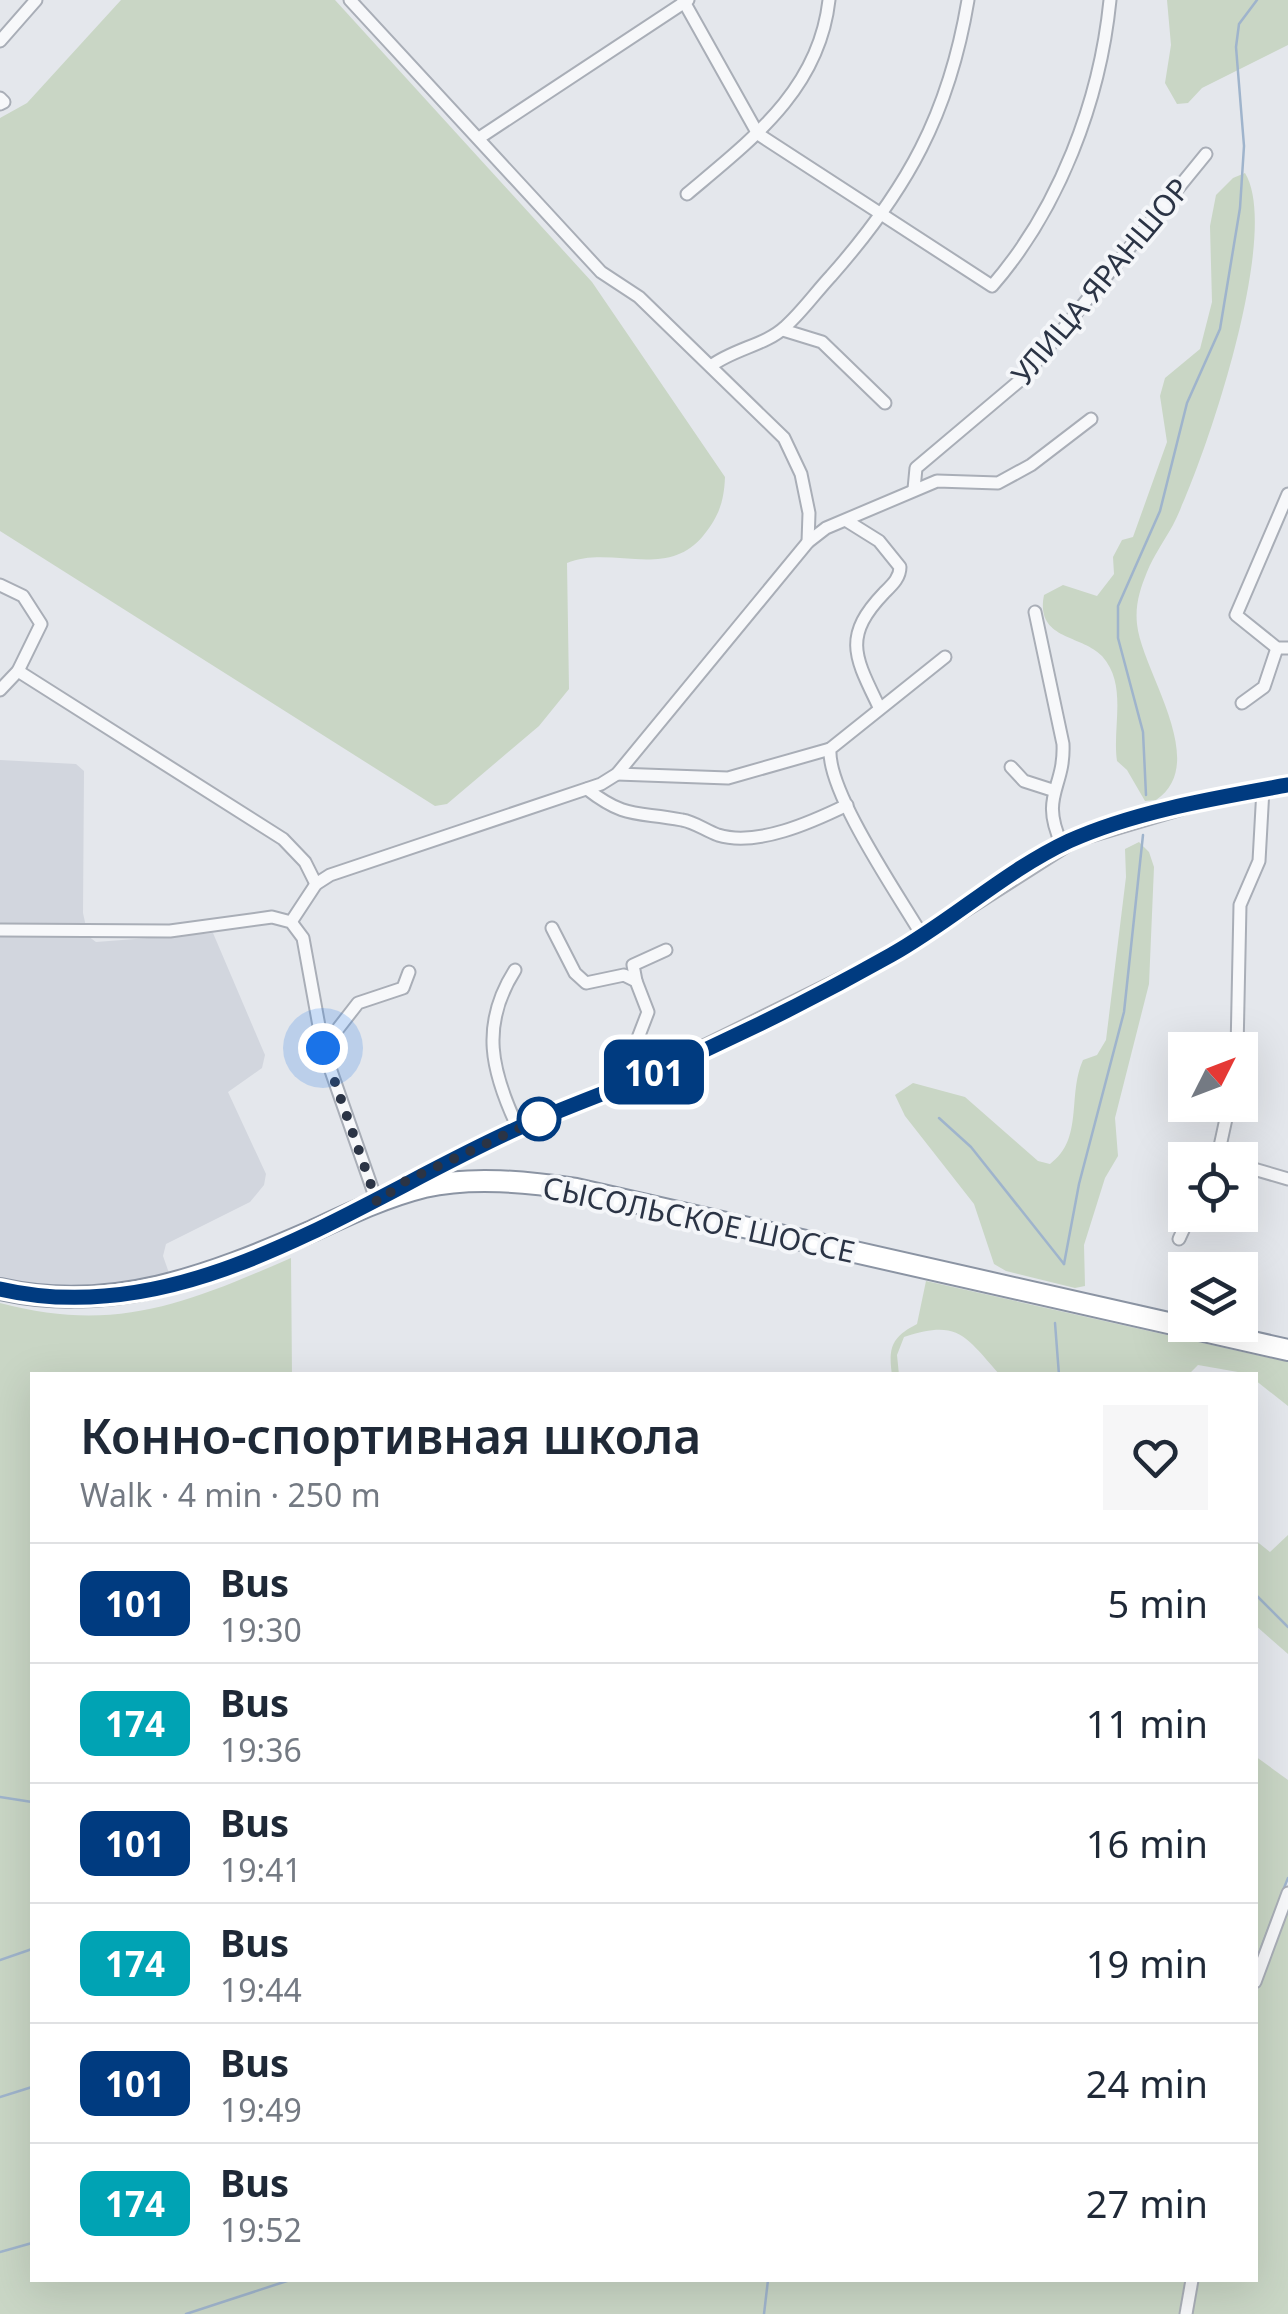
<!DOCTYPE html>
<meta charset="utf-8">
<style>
body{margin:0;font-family:"Noto Sans",sans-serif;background:#f6f6f7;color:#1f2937;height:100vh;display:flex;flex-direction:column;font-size:38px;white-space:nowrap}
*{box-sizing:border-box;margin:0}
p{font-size:32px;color:#747a83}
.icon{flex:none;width:55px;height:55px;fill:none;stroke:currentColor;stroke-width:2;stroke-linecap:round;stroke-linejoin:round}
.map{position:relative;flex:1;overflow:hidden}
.side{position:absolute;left:30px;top:1372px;width:1228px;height:910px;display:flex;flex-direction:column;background:#fff;border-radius:0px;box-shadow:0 10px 40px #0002}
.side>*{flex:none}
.badge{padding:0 20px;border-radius:15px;font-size:35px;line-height:65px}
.needle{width:65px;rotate:48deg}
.buttons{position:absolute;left:1168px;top:1032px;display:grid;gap:20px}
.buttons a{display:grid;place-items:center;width:90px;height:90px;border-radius:0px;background:#fff;box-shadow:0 10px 40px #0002;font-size:50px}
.you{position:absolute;width:50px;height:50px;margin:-25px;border:8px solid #fff;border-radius:50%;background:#1a73e8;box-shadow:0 0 0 15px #1a73e833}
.map>.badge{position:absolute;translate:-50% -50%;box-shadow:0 0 0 5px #fff}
.round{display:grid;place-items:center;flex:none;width:105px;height:105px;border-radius:0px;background:#f6f6f7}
.summary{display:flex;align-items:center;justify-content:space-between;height:170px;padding:0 50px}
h1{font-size:48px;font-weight:600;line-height:75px}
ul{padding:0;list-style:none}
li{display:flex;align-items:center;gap:30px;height:120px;padding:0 50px;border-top:2px solid #e0e1e3}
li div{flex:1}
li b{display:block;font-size:38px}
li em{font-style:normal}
li .badge{min-width:110px;font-weight:700;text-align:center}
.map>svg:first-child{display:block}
.built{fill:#d2d6de}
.green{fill:#c9d6c5}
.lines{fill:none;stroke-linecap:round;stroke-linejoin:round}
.stream{stroke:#9fb4cc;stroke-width:2.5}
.street-casing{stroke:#a9aeb7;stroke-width:15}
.secondary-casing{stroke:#a9aeb7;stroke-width:19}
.highway-casing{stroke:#8b94a3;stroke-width:24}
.street{stroke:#f7f8fa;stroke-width:11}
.secondary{stroke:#fff;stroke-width:15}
.highway{stroke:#fff;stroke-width:20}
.line-casing{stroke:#fff;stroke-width:22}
.line{stroke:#003b80;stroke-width:15}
.walk{stroke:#2b3445;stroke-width:10;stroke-dasharray:0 18}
.stop-dot{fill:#fff;stroke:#003b80;stroke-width:5}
.labels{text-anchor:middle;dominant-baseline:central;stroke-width:8;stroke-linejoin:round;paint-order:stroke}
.street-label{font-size:30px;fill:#2b3445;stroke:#f4f6f9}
</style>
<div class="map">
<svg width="1288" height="2314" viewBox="0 0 1288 2314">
<rect width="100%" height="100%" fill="#e4e7ec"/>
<path class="built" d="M0,760L76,764L84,771L83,913L88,936L96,942L213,933L265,1055L262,1068L228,1092L266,1174L264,1185L250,1202L166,1244L163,1256L169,1273L113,1287H49L0,1280Z"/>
<g class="green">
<path d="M121,0H335L592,282L725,477C724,502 719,516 703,536C667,580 611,545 567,563L569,689L539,726L447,804L435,806L0,531V118L27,103Z"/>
<path d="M1167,0H1288V45L1202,88L1188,103L1177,104L1165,83L1171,45Z"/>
<path d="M1245,173C1282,233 1205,461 1173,525C1164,541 1154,555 1147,572C1140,589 1135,605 1137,624C1142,672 1211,763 1156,800L1145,801L1127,770L1117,761C1112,727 1128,685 1102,656C1081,634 1035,640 1044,595L1063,585L1097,596L1114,574L1113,557L1122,540L1133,537L1167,442L1160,396L1165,378L1200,349L1212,302L1210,226L1216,195L1233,178Z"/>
<path d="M1139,842L1149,852L1154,867L1149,984L1115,1118L1118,1156L1105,1178L1084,1245L1085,1286L1075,1288L1006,1271L994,1264L974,1204L905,1116L895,1095L913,1083L965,1097L1038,1161L1050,1164C1084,1139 1067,1096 1083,1060L1097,1055L1106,1040L1126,877L1125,849Z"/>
<path d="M291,1258L292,1375H32V2280H1187L1181,2314H0V1303C116,1334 187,1303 291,1258Z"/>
<path d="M926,1281L1288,1362V1406L1255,1380V1375L1198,1365L1188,1375H1000C965,1336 959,1319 904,1337L897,1355L899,1375H892C888,1347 892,1337 917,1324Z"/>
<path d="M1288,1535V1654L1255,1625V1540L1270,1552Z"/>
<path d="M1255,1756L1288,1780V1879L1255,1966Z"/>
<path d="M1288,1907V2314H1191L1197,2280H1255V1998Z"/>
</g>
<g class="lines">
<g class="stream">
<path d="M1146,795L1143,732L1118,638V606L1160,511L1187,403L1220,329L1240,208L1244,146L1236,47L1239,24L1257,0"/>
<path d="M939,1118L971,1147L1064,1264"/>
<path d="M1064,1264L1079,1184L1124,1012L1143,835"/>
<path d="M1055,1323L1059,1375"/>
<path d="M1255,1594L1288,1627"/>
<path d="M0,1797L32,1802"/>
<path d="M1282,1893L1288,1878"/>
<path d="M0,1960L32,1949"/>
<path d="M1255,1964L1276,1909"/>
<path d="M0,2097L32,2087"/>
<path d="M0,2252L32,2243"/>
<path d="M186,2314L290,2280"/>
<path d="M764,2314L768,2280"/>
</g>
<g class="street-casing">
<g id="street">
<path d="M350,0L601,272L639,297L784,438L801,474L809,513L808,542"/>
<path d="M683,0L758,134L992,286C1059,209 1100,101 1110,0"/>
<path d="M0,41L36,0"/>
<path d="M0,98L4,102L0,104"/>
<path d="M479,138L688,0"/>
<path d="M687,194C751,140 819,90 829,0"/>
<path d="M783,330L822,342L885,403"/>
<path d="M711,366C733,349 766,345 785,327C802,312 816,292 831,276C907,190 949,114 968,0"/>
<path d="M914,489L916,468L1024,377L1206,154"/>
<path d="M1288,494L1236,615L1277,648H1288"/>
<path d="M847,521L879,541L900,567C900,578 892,585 884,593C842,637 855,657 879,707"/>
<path d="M0,585L23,596L41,624L18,671L0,690"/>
<path d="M1035,612L1063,744C1065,789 1039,795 1062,845"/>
<path d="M18,671L283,839L305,862L316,884"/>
<path d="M1242,703L1264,687L1277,648"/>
<path d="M1011,767L1024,781L1052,790"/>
<path d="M617,774L728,778L830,749"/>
<path d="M587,789C627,820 637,811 682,820C695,822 706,831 718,835C757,847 812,822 847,805"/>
<path d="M291,922L316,884L330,875L601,784L617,774L808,542L826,528L937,481L998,483L1031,465L1091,419"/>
<path d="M552,928L575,973L586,983L624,975L636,981L648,1012L638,1038L649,1075"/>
<path d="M0,930L170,931L272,917L291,922L303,938L323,1048L377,1202"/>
<path d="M923,937C899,896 827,792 830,749L945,657"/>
<path d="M515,970C480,1025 491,1071 518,1128"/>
<path d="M636,981L633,965L666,950"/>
<path d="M323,1048L358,1003L403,988L409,972"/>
<path d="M1237,1050L1240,905L1259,861L1263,789"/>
<path d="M1217,1160L1229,1105"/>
<path d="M1240,1165L1288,1179"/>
<path d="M1179,1239L1190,1215"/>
<path d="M1255,1982L1288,1893"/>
<path d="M1186,2314L1192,2280"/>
</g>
</g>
<g class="secondary-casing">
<path id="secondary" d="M388,1194L518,1128L649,1075L889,957L1074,839L1202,801L1288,785"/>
</g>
<g class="highway-casing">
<path id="highway" d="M0,1289C110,1314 209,1276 310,1232C347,1215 384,1197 424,1187C473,1176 527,1182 576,1189L1288,1350"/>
</g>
<use href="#street" class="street"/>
<use href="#secondary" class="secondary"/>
<use href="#highway" class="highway"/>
</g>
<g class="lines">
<g class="line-casing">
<path id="line" d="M0,1289C185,1332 355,1202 514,1130C558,1110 603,1094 647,1076C730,1040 813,999 891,955C952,921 1005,871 1069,841C1136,811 1216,798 1288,785"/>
</g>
<use href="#line" class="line"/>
<path class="walk" d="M323,1048L377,1202L406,1181L539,1119"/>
</g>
<circle class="stop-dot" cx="539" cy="1119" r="20"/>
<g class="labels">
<g class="street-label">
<text transform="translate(1100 281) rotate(-50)">УЛИЦА ЯРАНШОР</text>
<text transform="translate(699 1219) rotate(12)">СЫСОЛЬСКОЕ ШОССЕ</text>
</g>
</g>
</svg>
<div class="buttons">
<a><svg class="needle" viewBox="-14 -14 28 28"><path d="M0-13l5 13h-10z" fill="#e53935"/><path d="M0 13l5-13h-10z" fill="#747a83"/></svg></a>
<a><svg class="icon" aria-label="locate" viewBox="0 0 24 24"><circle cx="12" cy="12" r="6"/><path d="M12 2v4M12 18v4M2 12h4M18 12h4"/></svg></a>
<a><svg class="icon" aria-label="layers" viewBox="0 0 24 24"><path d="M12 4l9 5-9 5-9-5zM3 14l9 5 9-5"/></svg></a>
</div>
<div class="you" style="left:323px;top:1048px"></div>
<b class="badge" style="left:654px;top:1072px;background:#003b80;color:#fff">101</b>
<section class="side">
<div class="summary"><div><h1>Конно-спортивная школа</h1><p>Walk · 4 min · 250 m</p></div><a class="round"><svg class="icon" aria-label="heart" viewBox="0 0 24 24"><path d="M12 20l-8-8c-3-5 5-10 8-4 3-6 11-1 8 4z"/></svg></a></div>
<ul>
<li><span class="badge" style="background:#003b80;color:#fff">101</span><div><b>Bus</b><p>19:30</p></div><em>5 min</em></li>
<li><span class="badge" style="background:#00a3b4;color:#fff">174</span><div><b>Bus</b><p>19:36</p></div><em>11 min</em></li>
<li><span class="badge" style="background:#003b80;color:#fff">101</span><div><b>Bus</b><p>19:41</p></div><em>16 min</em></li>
<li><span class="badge" style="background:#00a3b4;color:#fff">174</span><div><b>Bus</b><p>19:44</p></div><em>19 min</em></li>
<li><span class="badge" style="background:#003b80;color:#fff">101</span><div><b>Bus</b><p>19:49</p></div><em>24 min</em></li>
<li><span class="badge" style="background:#00a3b4;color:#fff">174</span><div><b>Bus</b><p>19:52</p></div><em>27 min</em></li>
</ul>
</section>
</div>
